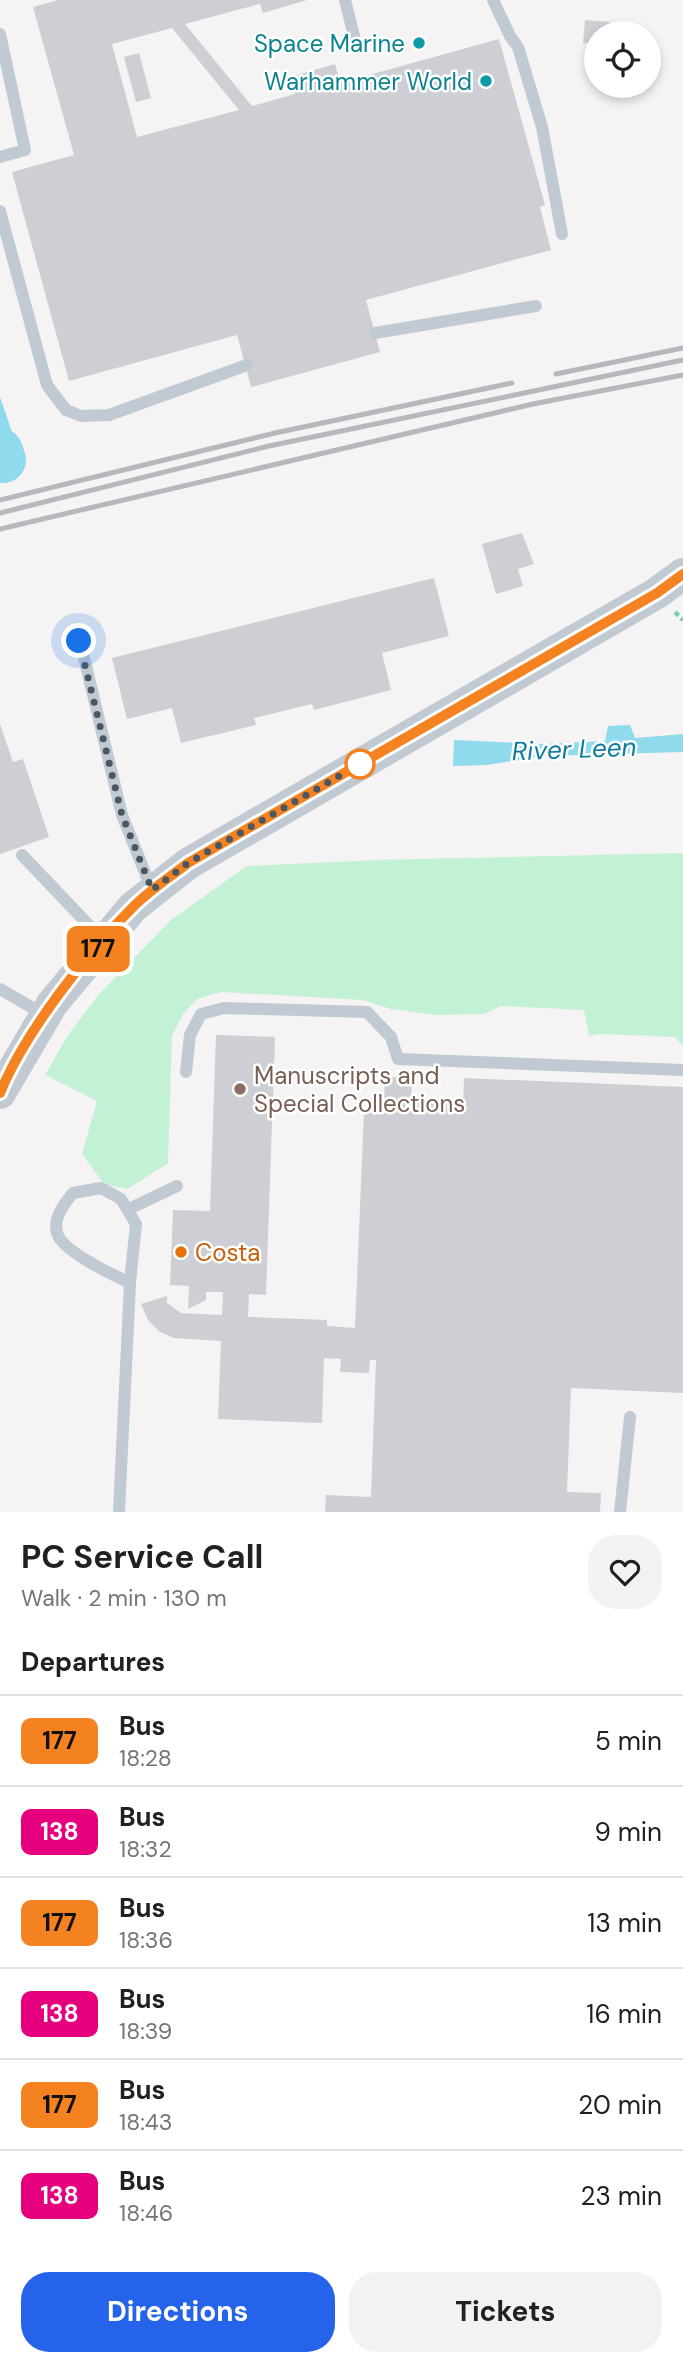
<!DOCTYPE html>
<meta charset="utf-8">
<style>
body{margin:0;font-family:"DM Sans",sans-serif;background:#f2f2f2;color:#202124;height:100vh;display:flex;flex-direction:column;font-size:26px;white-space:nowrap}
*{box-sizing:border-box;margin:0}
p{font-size:23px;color:#757577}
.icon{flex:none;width:38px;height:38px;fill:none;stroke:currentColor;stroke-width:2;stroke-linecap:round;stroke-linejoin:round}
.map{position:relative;height:1512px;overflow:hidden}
.drawer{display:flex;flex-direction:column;background:#fff;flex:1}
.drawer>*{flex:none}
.badge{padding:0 14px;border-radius:10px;font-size:24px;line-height:46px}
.tools{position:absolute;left:584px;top:21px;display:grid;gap:14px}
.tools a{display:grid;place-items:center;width:77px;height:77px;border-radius:50%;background:#fff;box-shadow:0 4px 10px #0003;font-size:35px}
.you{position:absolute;width:35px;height:35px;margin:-18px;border:5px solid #fff;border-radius:50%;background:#1a73e8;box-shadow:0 0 0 10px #1a73e833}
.map>.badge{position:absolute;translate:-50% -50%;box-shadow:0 0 0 4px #fff}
h2{padding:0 21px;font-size:26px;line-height:63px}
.round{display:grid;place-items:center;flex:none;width:74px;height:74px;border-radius:28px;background:#f2f2f2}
.head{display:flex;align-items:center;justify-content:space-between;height:119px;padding:0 21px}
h1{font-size:33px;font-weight:700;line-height:52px}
.primary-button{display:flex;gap:14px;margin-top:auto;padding:14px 21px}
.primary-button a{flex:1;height:80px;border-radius:28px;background:#2563eb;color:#fff;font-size:28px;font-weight:700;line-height:80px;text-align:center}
.primary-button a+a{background:#f2f2f2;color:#202124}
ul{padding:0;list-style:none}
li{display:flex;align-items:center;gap:21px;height:91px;padding:0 21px;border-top:2px solid #e0e0e0}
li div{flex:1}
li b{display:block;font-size:26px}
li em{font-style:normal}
li .badge{min-width:77px;font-weight:700;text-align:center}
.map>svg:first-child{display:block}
.green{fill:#c3f1d5}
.water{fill:#90daee}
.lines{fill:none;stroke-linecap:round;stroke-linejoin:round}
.river{stroke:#90daee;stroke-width:46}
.building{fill:#cdcfd5;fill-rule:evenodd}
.path{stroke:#7ad0a6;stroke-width:4.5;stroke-dasharray:5 3.5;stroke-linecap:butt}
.service{stroke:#c1cad2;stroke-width:12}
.tertiary{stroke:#c1cad2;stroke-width:32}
.rail{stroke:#b5b8bd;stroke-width:5}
.line-casing{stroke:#fff;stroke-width:16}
.line{stroke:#f58220;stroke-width:10}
.walk{stroke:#4a5661;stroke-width:7;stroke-dasharray:0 12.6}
.culture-dot{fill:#0f9aa8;stroke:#fff;stroke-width:2.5}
.stop-dot{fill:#fff;stroke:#f58220;stroke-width:3.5}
.education-dot{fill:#8d6e63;stroke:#fff;stroke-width:2.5}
.food-dot{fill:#e8710a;stroke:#fff;stroke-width:2.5}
.labels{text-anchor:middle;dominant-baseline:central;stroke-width:5;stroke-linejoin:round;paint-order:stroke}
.culture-label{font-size:24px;fill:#0d838f;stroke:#fff;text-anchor:end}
.education-label{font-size:24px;fill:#785e54;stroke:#fff;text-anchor:start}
.food-label{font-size:24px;fill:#c56008;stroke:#fff;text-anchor:start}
.water-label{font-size:26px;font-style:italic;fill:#0c7c9b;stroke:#fff}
</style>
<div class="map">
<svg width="683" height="1512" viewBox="0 0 683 1512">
<rect width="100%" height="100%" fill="#f5f3f3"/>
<path class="green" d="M683,853V1046L675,1037L601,1034L589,1036L584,1010L501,1006L484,1014L436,1015L391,1009L363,1000L221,992L197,999L183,1014L172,1036L168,1163L128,1189L104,1184L82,1154L97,1101L45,1075L68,1035L99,994L172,919L247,866L377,860Z"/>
<g class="water">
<path d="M0,397L13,435L0,439Z"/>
<path d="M630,725L635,738L683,734V752L543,756L487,765L453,766L454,740L542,744L605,741L608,726Z"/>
</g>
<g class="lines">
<path class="river" d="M0,451L3,460"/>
</g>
<g class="building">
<path d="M58,0H307L263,13L260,4L185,24L252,106L295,94L290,77L335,64L340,83L499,39L545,205L540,207L551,250L366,300L380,352L251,387L237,335L69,381L12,172L74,155L33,7ZM172,28L239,110L137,137L112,44Z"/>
<path d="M585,20L610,22L609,33H597V44L583,43Z"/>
<path d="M139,53L151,98L136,102L124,57Z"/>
<path d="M522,533L534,564L518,569L523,586L496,594L482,544Z"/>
<path d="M434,578L449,636L382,653L391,690L314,710L312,704L254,718L256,725L181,743L172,708L127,719L112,658Z"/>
<path d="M0,724L13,762L23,759L49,837L0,854Z"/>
<path d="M216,1035L275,1037L266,1295L249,1294L248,1317L327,1320V1326L355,1328L364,1111L391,1113V1105H384L385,1077L412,1078L411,1103L463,1105L464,1078L683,1087V1393L571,1388L567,1492L601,1493L600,1512H325L326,1495L371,1497L376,1360H370L369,1373L340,1372L341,1359L324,1358L322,1423L218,1419L221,1341L174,1338L160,1332L148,1320L141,1304L167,1296V1303L181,1313L222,1315L223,1292H206V1300L188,1309L189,1286L170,1285L173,1210L210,1211Z"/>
</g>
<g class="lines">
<path class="path" d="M675,612L683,620"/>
<g class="service">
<path d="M345,0L354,36"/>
<path d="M493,0L510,36L518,47L542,127L562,234"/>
<path d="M0,34L25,150L0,157"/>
<path d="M0,211L47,385L66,410L81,416L109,415L247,365"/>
<path d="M375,333L536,306"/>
<path d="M80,641L122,815L152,890"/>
<path d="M22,855L104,941"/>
<path d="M0,989L45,1015"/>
<path d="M186,1072L190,1035L201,1014L224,1008L367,1012L391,1037L398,1059L683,1070"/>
<path d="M129,1209L177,1186"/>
<path d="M119,1512L130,1283L136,1224L121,1199L101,1188L73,1193C64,1204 53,1218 57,1233C62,1251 113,1275 130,1283"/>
<path d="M620,1512L630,1417"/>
</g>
<path class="tertiary" d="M0,1093L52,1004L133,907L189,863L657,593L683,574"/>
<g class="rail">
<path d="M556,374L683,348"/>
<path d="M0,500L275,433L512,383"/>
<path d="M0,513L269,446L683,360"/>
<path d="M0,529L533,404L683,375"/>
</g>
</g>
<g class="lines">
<g class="line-casing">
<path id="line" d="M0,1093C24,1034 88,951 134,906C150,890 170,877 188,863L657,593L683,574"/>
</g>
<use href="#line" class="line"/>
<path class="walk" d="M79,641L122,815L152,890L188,863L360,764"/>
</g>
<g class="culture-dot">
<circle cx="419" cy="43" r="7"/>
<circle cx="486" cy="81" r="7"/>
</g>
<circle class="stop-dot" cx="360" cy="764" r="14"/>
<circle class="education-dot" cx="240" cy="1089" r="7"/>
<circle class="food-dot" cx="181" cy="1252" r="7"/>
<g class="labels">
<g class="culture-label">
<text x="405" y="43">Space Marine</text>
<text x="472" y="81">Warhammer World</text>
</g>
<g class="education-label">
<text x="254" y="1075">Manuscripts and<tspan x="254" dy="28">Special Collections</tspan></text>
</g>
<g class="food-label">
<text x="195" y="1252">Costa</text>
</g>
<g class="water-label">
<text transform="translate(574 749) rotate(-2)">River Leen</text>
</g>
</g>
</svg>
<div class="tools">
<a><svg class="icon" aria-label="locate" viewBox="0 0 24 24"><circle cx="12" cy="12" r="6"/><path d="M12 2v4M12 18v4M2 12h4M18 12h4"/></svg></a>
</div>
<div class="you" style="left:79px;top:641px"></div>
<b class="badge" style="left:98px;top:949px;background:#f58220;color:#111">177</b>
</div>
<section class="drawer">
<div class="head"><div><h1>PC Service Call</h1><p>Walk · 2 min · 130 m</p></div><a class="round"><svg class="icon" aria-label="heart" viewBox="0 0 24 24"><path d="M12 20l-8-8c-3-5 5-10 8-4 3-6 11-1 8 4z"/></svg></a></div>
<h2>Departures</h2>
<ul>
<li><span class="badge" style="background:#f58220;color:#111">177</span><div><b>Bus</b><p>18:28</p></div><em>5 min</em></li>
<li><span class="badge" style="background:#e6007e;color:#fff">138</span><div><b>Bus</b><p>18:32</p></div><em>9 min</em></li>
<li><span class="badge" style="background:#f58220;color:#111">177</span><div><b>Bus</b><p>18:36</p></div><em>13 min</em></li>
<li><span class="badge" style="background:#e6007e;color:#fff">138</span><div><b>Bus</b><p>18:39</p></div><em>16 min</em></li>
<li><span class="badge" style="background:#f58220;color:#111">177</span><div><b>Bus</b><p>18:43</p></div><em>20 min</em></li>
<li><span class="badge" style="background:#e6007e;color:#fff">138</span><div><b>Bus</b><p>18:46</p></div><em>23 min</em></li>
</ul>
<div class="primary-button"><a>Directions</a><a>Tickets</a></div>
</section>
